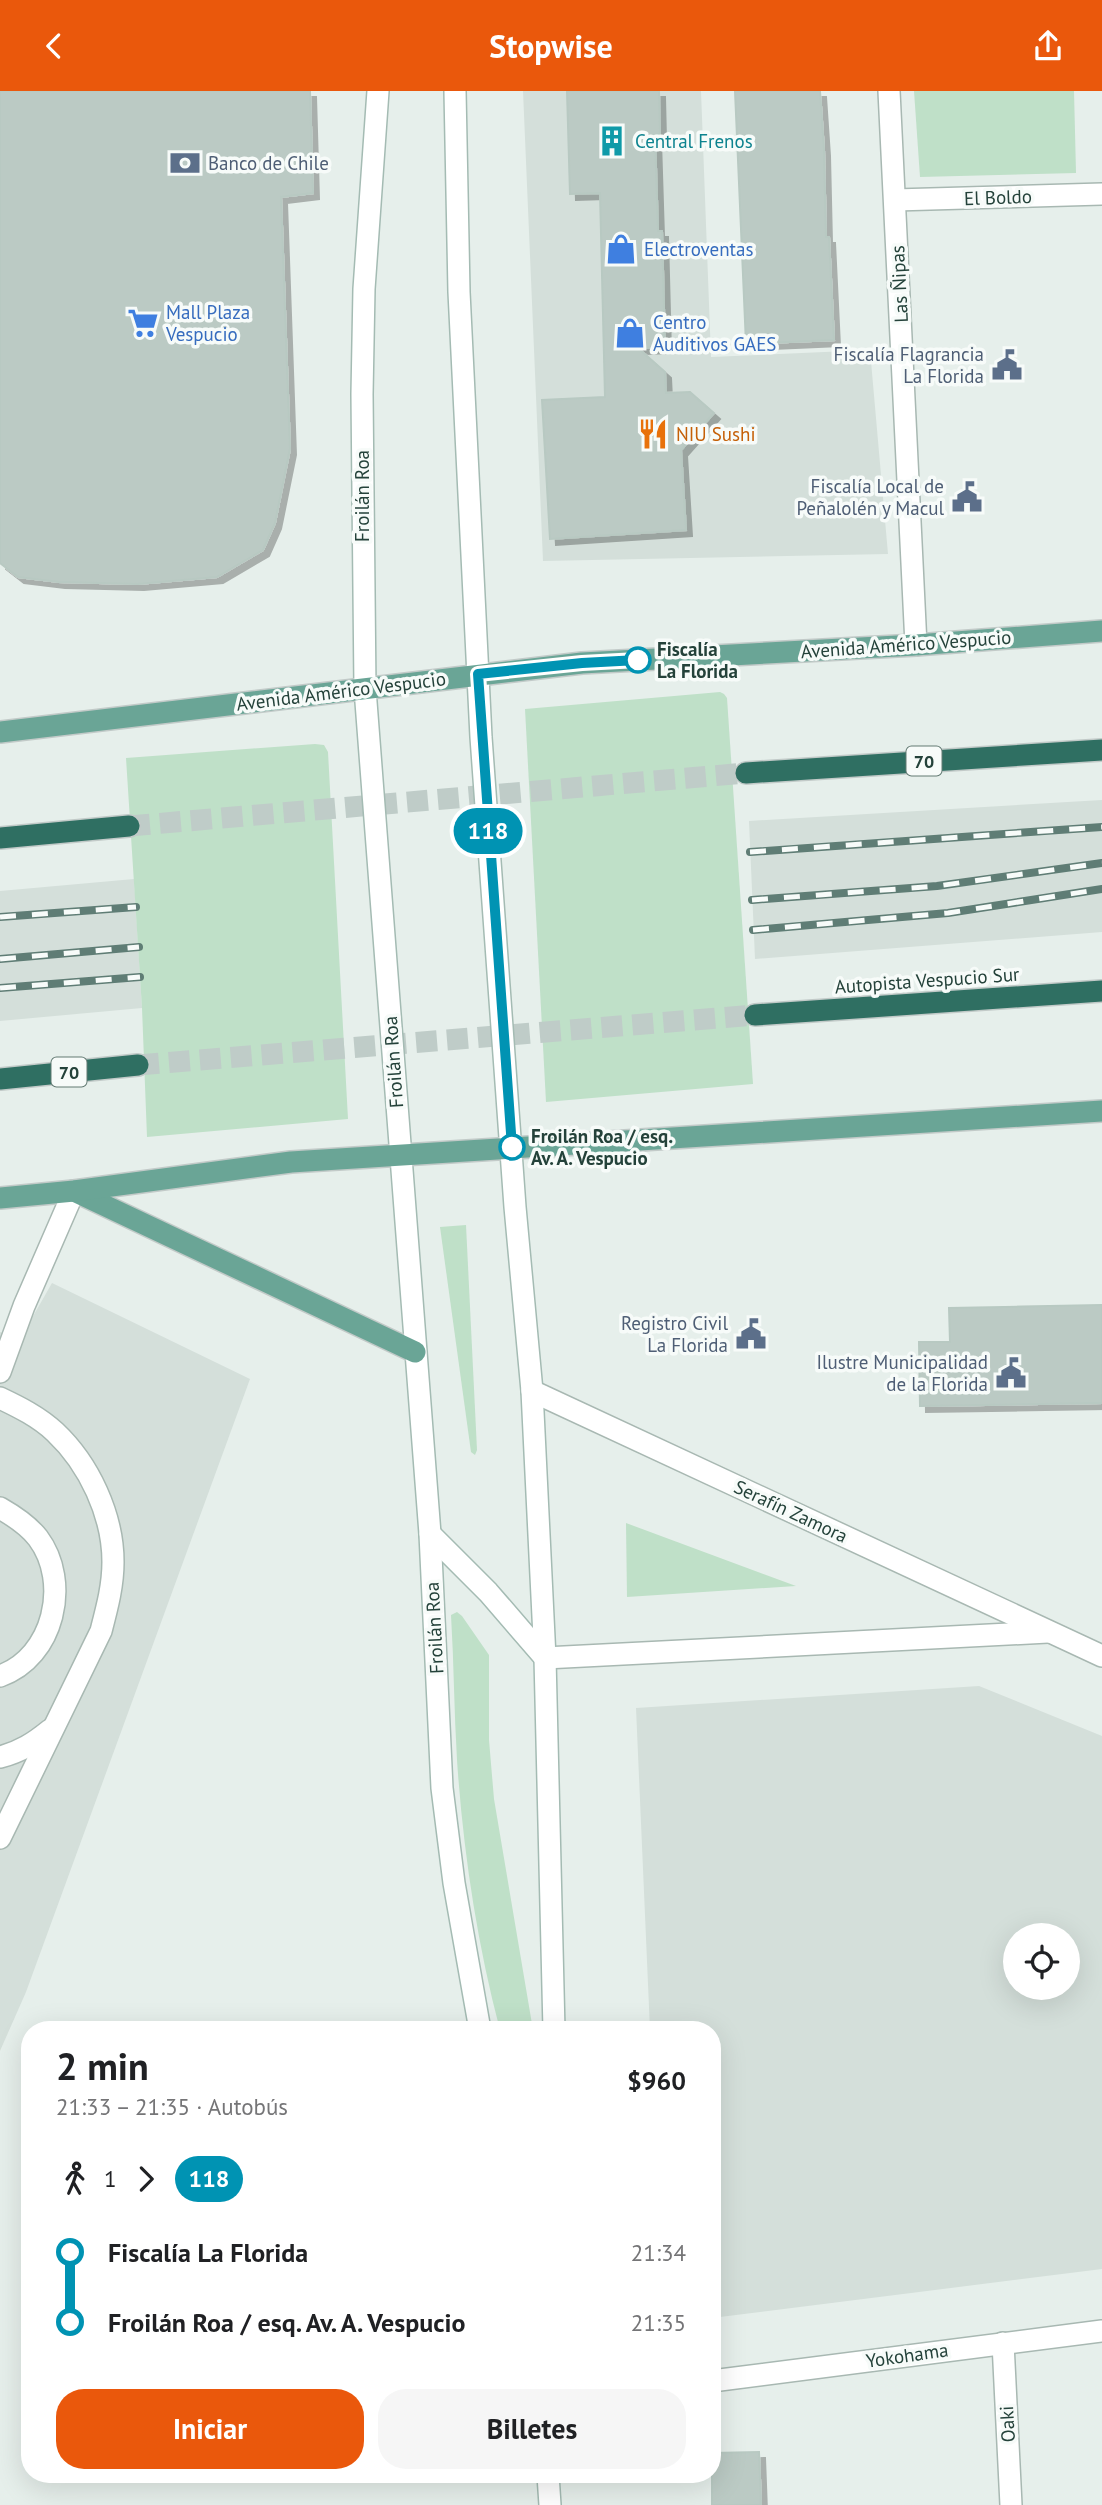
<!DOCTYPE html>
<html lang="es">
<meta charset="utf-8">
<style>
body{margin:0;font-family:"PT Sans",sans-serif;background:#f6f6f6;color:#202124;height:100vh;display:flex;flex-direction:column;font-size:26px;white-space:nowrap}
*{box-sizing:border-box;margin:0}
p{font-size:23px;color:#757577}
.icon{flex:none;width:38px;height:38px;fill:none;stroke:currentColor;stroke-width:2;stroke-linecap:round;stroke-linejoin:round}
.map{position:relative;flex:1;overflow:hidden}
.sheet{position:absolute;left:21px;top:1930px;width:700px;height:462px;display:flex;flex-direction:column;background:#fff;border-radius:28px;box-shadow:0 7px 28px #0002}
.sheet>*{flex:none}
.badge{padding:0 14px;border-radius:23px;font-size:24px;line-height:46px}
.buttons{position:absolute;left:1003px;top:1832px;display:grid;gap:14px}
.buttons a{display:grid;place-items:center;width:77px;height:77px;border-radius:50%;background:#fff;box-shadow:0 7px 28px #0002;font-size:35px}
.map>.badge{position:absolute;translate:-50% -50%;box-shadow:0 0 0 4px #fff}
.legs{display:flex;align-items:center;gap:10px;height:77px;padding:0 35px;font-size:23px}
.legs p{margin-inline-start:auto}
.head{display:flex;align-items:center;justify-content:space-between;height:119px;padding:0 35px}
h1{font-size:38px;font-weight:700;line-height:52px}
.button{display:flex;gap:14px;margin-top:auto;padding:14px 35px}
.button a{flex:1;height:80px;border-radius:28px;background:#ea580c;color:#fff;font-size:28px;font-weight:700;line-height:80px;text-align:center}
.button a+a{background:#f6f6f6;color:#202124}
ul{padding:0 35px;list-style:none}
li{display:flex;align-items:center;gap:24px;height:70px;font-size:26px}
li i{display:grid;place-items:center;width:10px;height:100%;margin:0 9px;background:currentColor}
li i::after{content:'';width:18px;height:18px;margin:-9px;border:5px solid;border-radius:50%;background:#fff}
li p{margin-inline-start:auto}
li:first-child i{background:linear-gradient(#0000 50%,currentColor 0)}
li:last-child i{background:linear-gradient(currentColor 50%,#0000 0)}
header{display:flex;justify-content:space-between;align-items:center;height:91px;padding:0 35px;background:#ea580c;color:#fff;font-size:32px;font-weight:700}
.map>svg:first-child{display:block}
.built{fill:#d4dfda;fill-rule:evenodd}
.green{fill:#bfe0c8}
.building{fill:#bbcac4;stroke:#b8c9c2;stroke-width:2;filter:url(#shadow)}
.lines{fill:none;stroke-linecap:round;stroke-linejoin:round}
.motorway-tunnel{stroke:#bfccc8;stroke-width:21;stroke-dasharray:21 10;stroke-linecap:butt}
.service-casing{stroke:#a8b8b2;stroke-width:24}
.minor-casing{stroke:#a8b8b2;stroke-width:24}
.tertiary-casing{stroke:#a8b8b2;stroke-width:24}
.secondary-casing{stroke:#a4bbb3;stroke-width:24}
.primary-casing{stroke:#c2cac8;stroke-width:24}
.motorway-casing{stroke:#c2cac8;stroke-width:24}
.service{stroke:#fff;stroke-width:21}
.minor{stroke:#fff;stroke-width:21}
.tertiary{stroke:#fff;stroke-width:21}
.secondary{stroke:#fff;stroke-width:21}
.primary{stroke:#6aa596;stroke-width:21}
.motorway{stroke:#2f6f62;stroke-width:21}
.rail-casing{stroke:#5f7d75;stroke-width:8}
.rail{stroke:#f7fbf9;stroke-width:5;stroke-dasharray:16;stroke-linecap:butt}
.line-1-casing{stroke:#fff;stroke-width:16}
.line-1{stroke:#0093b3;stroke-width:10}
.stop-1-dot{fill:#fff;stroke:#0093b3;stroke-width:3.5}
.labels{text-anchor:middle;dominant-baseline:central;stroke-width:7;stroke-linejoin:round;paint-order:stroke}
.shield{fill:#f7fbf9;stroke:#637a73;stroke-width:2}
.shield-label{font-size:18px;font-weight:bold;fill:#24423a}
.culture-label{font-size:19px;fill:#0d838f;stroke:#f7fbf9;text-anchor:start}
.service-label{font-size:19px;fill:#4e5e75;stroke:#f7fbf9;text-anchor:end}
.street-label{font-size:19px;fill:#24423a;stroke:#f7fbf9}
.shop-label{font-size:19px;fill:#366cbe;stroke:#f7fbf9;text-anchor:start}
.food-label{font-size:19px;fill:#c56008;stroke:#f7fbf9;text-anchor:start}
.stop-label{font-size:19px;font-weight:bold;fill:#24423a;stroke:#f7fbf9;text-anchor:start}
</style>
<header><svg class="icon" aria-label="back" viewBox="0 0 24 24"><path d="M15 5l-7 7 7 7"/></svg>Stopwise<svg class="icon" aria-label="share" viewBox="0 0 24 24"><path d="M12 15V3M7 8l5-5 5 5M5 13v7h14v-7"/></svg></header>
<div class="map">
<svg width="1102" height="2414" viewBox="0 0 1102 2414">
<defs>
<filter id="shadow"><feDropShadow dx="6" dy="6" stdDeviation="0" flood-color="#0004"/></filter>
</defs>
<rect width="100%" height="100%" fill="#e6efeb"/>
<g class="built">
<path d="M523,0H701L711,266L870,259L888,463L543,470Z"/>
<path d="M1102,709V841L755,868L749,730Z"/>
<path d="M134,788L142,917L0,930V800Z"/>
<path d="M52,1192L250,1288L26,1901L0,1960V1241L20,1248Z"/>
<path d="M979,1595L1102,1645V2178L712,2227V1939H650L636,1617ZM1015,1844H1068V1897H1015Z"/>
</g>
<g class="green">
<path d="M914,0H1074L1076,82L920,86Z"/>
<path d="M720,601L724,603L727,607L753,993L546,1011L525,618Z"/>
<path d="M315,653L324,654L328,661L348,1028L147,1046L142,917L126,667Z"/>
<path d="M466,1134L477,1359L475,1364L471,1361L440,1136Z"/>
<path d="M626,1432L796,1495L627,1506Z"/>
<path d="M457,1521L462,1525L489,1564V1649L494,1708L533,1939H500C477,1852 463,1759 457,1669C454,1621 454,1573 451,1524Z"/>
</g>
<g class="building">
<path d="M0,0H310L313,102L281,106L290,358L275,432L263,459L217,486L138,493L59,491L18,486L0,472Z"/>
<path d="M567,0H659L660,43L655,44L658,140H662L665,256L638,257L665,281L666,302L690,301L714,322L681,359L686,439L550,448L542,309L605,306L600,102L570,103Z"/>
<path d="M735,0H820L824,59L826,146H829L834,249L746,253Z"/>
<path d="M1102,1214V1312L920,1315L919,1251H950L949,1217Z"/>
<path d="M759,2361L761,2414H712V2362Z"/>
</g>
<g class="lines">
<g class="motorway-tunnel">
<path d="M129,735L746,682"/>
<path d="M138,974L755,924"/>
</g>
<g class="service-casing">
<g id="service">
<path d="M0,1281L24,1215L74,1100"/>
<path d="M0,1307C19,1316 39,1326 55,1341C89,1373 113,1424 113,1471C113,1495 107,1517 101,1540L0,1747"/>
<path d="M0,1417C14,1425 28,1434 38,1447C71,1491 54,1566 0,1585"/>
<path d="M0,1666C20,1661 34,1652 50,1639"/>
</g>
</g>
<g class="minor-casing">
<g id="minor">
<path d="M889,0L916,554"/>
<path d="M895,109L1102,103"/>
<path d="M1003,2252L1011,2414"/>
<path d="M712,2290L1102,2240"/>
</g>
</g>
<g class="tertiary-casing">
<g id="tertiary">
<path d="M532,1300L1102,1565"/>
<path d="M545,1567L1048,1541"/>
</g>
</g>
<g class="secondary-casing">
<g id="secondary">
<path d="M378,0L364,198L362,303L365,598L430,1443L442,1697L454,1792L480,1939"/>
<path d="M455,0L459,201L481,646L515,1116L532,1300L545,1567L554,1939"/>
<path d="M430,1443L488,1501L545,1567"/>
<path d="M548,2384L550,2414"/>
</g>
</g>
<g class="primary-casing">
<g id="primary">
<path d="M0,641L582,572L916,554L1102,540"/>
<path d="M74,1100L415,1261"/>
<path d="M0,1107L74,1100L291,1071L1102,1020"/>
</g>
</g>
<g class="motorway-casing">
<g id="motorway">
<path d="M746,682L1102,659"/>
<path d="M0,747L129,735"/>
<path d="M755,924L1102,900"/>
<path d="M0,988L138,974"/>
</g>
</g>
<use href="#service" class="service"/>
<use href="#minor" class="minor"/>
<use href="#tertiary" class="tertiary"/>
<use href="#secondary" class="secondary"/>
<use href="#primary" class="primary"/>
<use href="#motorway" class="motorway"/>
<g class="rail-casing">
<g id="rail">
<path d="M750,761L1102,736"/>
<path d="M752,809L937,795L1102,772"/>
<path d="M0,826L136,816"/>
<path d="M753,839L948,822L1102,798"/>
<path d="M0,868L139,856"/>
<path d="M0,897L140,886"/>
</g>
</g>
<use href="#rail" class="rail"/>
</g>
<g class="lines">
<g class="line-1-casing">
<path id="line-1" d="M512,1056L478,583L582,572L638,569"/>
</g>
<use href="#line-1" class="line-1"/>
</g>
<defs>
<g id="building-bare" transform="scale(2.415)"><path d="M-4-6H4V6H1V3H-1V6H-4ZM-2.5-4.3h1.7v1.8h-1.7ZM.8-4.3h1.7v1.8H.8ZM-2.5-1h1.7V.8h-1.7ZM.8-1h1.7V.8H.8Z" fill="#0f9aa8" stroke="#f7fbf9" stroke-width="2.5" paint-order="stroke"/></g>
<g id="bank-bare" transform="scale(2.415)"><path d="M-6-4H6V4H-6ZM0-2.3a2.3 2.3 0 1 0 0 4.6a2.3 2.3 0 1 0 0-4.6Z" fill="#5c6f8a" stroke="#f7fbf9" stroke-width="2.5" paint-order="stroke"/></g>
<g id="shop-bare" transform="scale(2.415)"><path d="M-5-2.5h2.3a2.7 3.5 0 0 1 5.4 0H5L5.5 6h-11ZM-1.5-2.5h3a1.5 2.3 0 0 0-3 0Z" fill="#3f7fe0" stroke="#f7fbf9" stroke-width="2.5" paint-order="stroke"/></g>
<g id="supermarket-bare" transform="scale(2.415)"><path d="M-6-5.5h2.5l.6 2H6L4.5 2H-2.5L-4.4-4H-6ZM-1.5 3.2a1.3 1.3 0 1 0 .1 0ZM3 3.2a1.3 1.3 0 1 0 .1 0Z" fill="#3f7fe0" stroke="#f7fbf9" stroke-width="2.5" paint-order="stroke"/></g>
<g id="civic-bare" transform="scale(2.415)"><path d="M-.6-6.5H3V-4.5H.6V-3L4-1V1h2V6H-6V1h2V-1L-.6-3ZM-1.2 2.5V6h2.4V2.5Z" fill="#5c6f8a" stroke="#f7fbf9" stroke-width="2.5" paint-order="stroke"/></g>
<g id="restaurant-bare" transform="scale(2.415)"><path d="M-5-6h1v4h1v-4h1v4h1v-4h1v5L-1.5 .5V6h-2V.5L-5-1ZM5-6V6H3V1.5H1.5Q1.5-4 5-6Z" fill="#e8710a" stroke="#f7fbf9" stroke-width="2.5" paint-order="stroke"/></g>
</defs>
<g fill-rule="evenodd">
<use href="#building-bare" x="612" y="50"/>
<use href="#bank-bare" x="185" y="72"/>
<use href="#shop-bare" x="621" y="158"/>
<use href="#supermarket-bare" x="143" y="232"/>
<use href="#shop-bare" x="630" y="242"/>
<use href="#civic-bare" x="1007" y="274"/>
<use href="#restaurant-bare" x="653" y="343"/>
<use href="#civic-bare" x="967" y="406"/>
<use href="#civic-bare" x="751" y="1243"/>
<use href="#civic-bare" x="1011" y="1282"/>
</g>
<g class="stop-1-dot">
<circle cx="638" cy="569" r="12"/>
<circle cx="512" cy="1056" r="12"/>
</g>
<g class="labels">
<g class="shield">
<rect x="906.5" y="655.5" width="35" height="29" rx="5"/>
<rect x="51.5" y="966.5" width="35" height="29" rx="5"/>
</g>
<g class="shield-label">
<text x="924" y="670">70</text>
<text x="69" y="981">70</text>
</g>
<g class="culture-label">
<text x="635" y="50">Central Frenos</text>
</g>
<g class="service-label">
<text x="208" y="72" text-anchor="start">Banco de Chile</text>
<text x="984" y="263">Fiscalía Flagrancia<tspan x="984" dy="22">La Florida</tspan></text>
<text x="944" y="395">Fiscalía Local de<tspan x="944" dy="22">Peñalolén y Macul</tspan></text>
<text x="728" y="1232">Registro Civil<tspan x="728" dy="22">La Florida</tspan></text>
<text x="988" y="1271">Ilustre Municipalidad<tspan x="988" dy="22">de la Florida</tspan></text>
</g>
<g class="street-label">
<text transform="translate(998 106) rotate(-2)">El Boldo</text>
<text transform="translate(899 193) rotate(-93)">Las Ñipas</text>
<text transform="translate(362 405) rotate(-90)">Froilán Roa</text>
<text transform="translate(906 553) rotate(-4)">Avenida Américo Vespucio</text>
<text transform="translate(341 600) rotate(-7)">Avenida Américo Vespucio</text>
<text transform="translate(927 889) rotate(-4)">Autopista Vespucio Sur</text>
<text transform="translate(393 971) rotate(-94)">Froilán Roa</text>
<text transform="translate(791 1420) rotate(25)">Serafín Zamora</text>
<text transform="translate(434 1537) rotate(-93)">Froilán Roa</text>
<text transform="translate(907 2264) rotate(-8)">Yokohama</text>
<text transform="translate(1007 2333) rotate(-93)">Oaki</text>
</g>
<g class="shop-label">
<text x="644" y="158">Electroventas</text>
<text x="166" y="221">Mall Plaza<tspan x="166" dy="22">Vespucio</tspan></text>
<text x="653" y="231">Centro<tspan x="653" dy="22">Auditivos GAES</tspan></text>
</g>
<g class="food-label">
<text x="676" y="343">NIU Sushi</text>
</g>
<g class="stop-label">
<text x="657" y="558">Fiscalía<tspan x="657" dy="22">La Florida</tspan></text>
<text x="531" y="1045">Froilán Roa / esq.<tspan x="531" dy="22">Av. A. Vespucio</tspan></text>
</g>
</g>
</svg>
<div class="buttons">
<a><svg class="icon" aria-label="locate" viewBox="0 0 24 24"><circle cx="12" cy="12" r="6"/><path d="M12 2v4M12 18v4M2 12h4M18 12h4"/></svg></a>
</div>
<b class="badge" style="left:488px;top:740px;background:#0093b3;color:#fff">118</b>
<section class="sheet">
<div class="head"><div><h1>2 min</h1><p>21:33 – 21:35 · Autobús</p></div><b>$960</b></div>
<div class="legs"><svg class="icon" aria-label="walk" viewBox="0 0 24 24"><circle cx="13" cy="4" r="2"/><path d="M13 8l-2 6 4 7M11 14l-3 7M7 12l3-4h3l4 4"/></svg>1<svg class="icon" aria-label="forward" viewBox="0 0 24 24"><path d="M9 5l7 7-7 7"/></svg><b class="badge" style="background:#0093b3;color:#fff">118</b></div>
<ul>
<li><i style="color:#0093b3"></i><b>Fiscalía La Florida</b><p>21:34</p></li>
<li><i style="color:#0093b3"></i><b>Froilán Roa / esq. Av. A. Vespucio</b><p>21:35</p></li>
</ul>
<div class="button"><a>Iniciar</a><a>Billetes</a></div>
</section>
</div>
